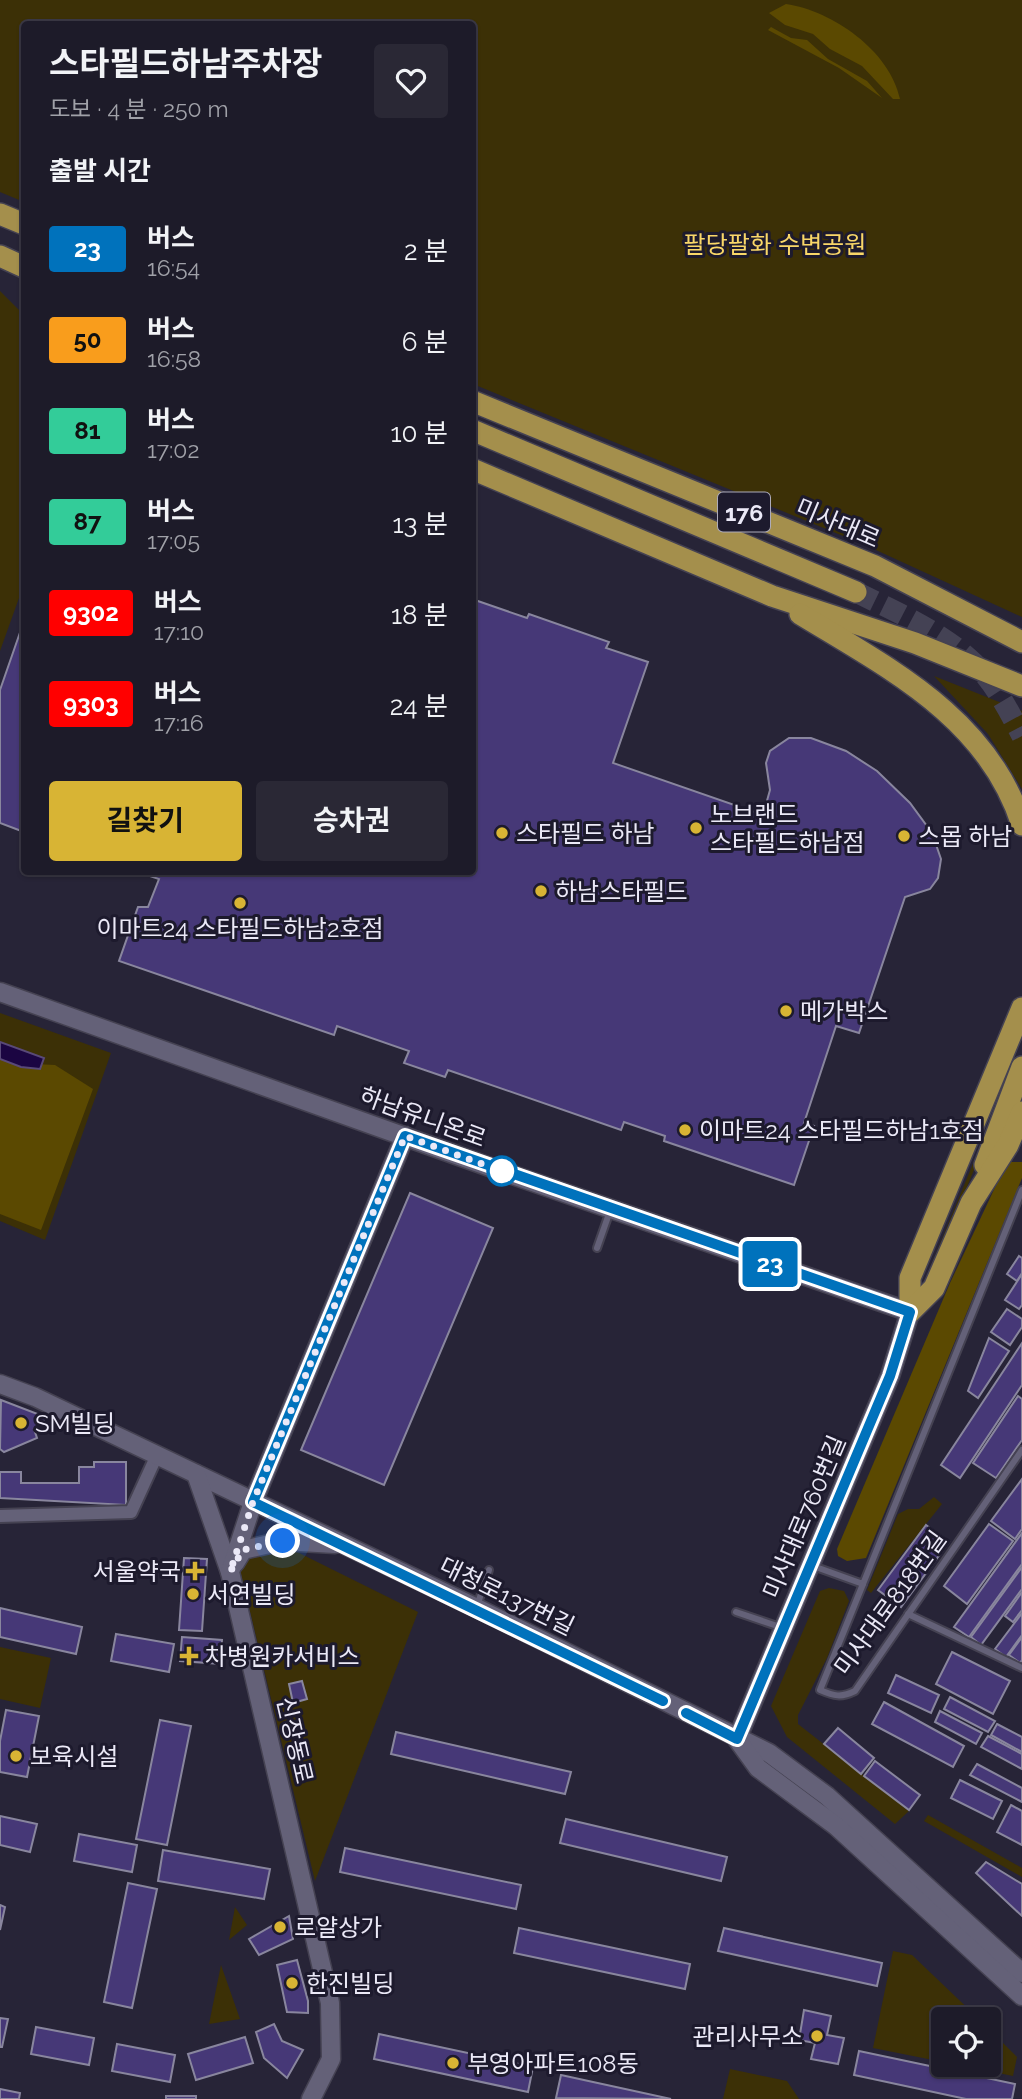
<!DOCTYPE html>
<html lang="ko">
<meta charset="utf-8">
<style>
body{margin:0;font-family:Raleway,"Noto Sans KR",sans-serif;background:#2a2835;color:#f1f3f6;height:100vh;display:flex;flex-direction:column;font-size:26px;white-space:nowrap}
*{box-sizing:border-box;margin:0}
p{font-size:23px;color:#a0a1a8}
.icon{flex:none;width:38px;height:38px;fill:none;stroke:currentColor;stroke-width:2;stroke-linecap:round;stroke-linejoin:round}
.map{position:relative;flex:1;overflow:hidden}
.panel{position:absolute;left:21px;top:21px;width:455px;height:854px;display:flex;flex-direction:column;background:#1d1b29;border-radius:7px;box-shadow:0 2px 5px #0004,0 0 0 2px #3b3946}
.panel>*{flex:none}
.badge{padding:0 14px;border-radius:5px;font-size:24px;line-height:46px}
.tools{position:absolute;left:931px;top:2007px;display:grid;gap:14px}
.tools a{display:grid;place-items:center;width:70px;height:70px;border-radius:7px;background:#1d1b29;box-shadow:0 2px 5px #0004,0 0 0 2px #3b3946;font-size:35px}
.you{position:absolute;width:35px;height:35px;margin:-18px;border:5px solid #fff;border-radius:50%;background:#1a73e8;box-shadow:0 0 0 10px #1a73e833}
.map>.badge{position:absolute;translate:-50% -50%;box-shadow:0 0 0 4px #fff}
h2{padding:0 28px;font-size:26px;line-height:63px}
.round{display:grid;place-items:center;flex:none;width:74px;height:74px;border-radius:7px;background:#2a2835}
.summary{display:flex;align-items:center;justify-content:space-between;height:119px;padding:0 28px}
h1{font-size:33px;font-weight:700;line-height:52px}
.action{display:flex;gap:14px;margin-top:auto;padding:14px 28px}
.action a{flex:1;height:80px;border-radius:7px;background:#d8b434;color:#111;font-size:28px;font-weight:700;line-height:80px;text-align:center}
.action a+a{background:#2a2835;color:#f1f3f6}
ul{padding:0;list-style:none}
li{display:flex;align-items:center;gap:21px;height:91px;padding:0 28px}
li div{flex:1}
li b{display:block;font-size:26px}
li em{font-style:normal}
li .badge{min-width:77px;font-weight:700;text-align:center}
.map>svg:first-child{display:block}
.green{fill:#3c3006}
.forest{fill:#5b4901}
.water{fill:#1b0542;stroke:#594978;stroke-width:2}
.building{fill:#463877;stroke:#89869e;stroke-width:2}
.lines{fill:none;stroke-linecap:round;stroke-linejoin:round}
.primary-tunnel{stroke:#444254;stroke-width:21;stroke-dasharray:21 10;stroke-linecap:butt}
.lane-casing{stroke:#454252;stroke-width:10}
.street-casing{stroke:#454252;stroke-width:16}
.secondary-casing{stroke:#454252;stroke-width:21}
.primary-casing{stroke:#454252;stroke-width:24}
.lane{stroke:#646178;stroke-width:6}
.street{stroke:#646178;stroke-width:12}
.secondary{stroke:#646178;stroke-width:18}
.primary{stroke:#a48f4c;stroke-width:21}
.line-casing{stroke:#fff;stroke-width:16}
.line{stroke:#0072bc;stroke-width:10}
.walk{stroke:#ebe9f7;stroke-width:7;stroke-dasharray:0 12.6}
.poi-dot{fill:#d8b434;stroke:#1d1a2d;stroke-width:2.5}
.stop-dot{fill:#fff;stroke:#0072bc;stroke-width:3.5}
.labels{text-anchor:middle;dominant-baseline:central;stroke-width:6;stroke-linejoin:round;paint-order:stroke}
.shield{fill:#1d1a2d;stroke:#adabba;stroke-width:2}
.shield-label{font-size:23px;font-weight:bold;fill:#ebe9f7}
.park-label{font-size:24px;fill:#f9d768;stroke:#1d1a2d}
.street-label{font-size:24px;fill:#ebe9f7;stroke:#1d1a2d}
.poi-label{font-size:24px;fill:#ebe9f7;stroke:#1d1a2d;text-anchor:start}
</style>
<div class="map">
<svg width="1022" height="2099" viewBox="0 0 1022 2099">
<rect width="100%" height="100%" fill="#272437"/>
<g class="green">
<path d="M0,0H1022V617L865,545L473,384L472,24H24V202L0,192Z"/>
<path d="M0,291L24,315V584L0,651Z"/>
<path d="M934,676L1022,711V789L988,734Z"/>
<path d="M0,1013L111,1053L45,1240L0,1221Z"/>
<path d="M988,1127L991,1129L937,1259L929,1276L927,1275Z"/>
<path d="M934,1497L942,1504L871,1593L867,1590L898,1514L908,1509H919Z"/>
<path d="M271,1539L418,1612L315,1881L241,1574L240,1561Z"/>
<path d="M829,1588L844,1591L849,1601L827,1658L798,1715V1724L909,1811L895,1824L787,1737L771,1706L820,1591Z"/>
<path d="M0,1647L51,1658L40,1708L0,1699Z"/>
<path d="M928,1815L1022,1868V1877L924,1821Z"/>
<path d="M235,1907L247,1925L229,1940Z"/>
<path d="M893,1951L912,1955L979,2019L943,2020V2062L873,2048Z"/>
<path d="M221,1965L240,2019L209,2024Z"/>
<path d="M989,2029L1017,2057L1013,2076L959,2065H989Z"/>
<path d="M730,2069L787,2081L799,2099H723Z"/>
</g>
<g class="forest">
<path d="M786,4C833,11 890,51 900,99H893L862,66L830,49L813,34L785,25L769,13Z"/>
<path d="M771,27L791,38L807,40L828,59L867,81L882,98L839,68L768,30Z"/>
<path d="M0,1048L14,1063L55,1065L93,1089L41,1230L0,1214Z"/>
<path d="M1007,1162H1022V1178L866,1558L847,1561L838,1556L837,1549L950,1283Z"/>
</g>
<path class="water" d="M0,1042L44,1058L40,1069L21,1067L0,1059Z"/>
<g class="building">
<path d="M472,599L527,618L529,614L609,642L606,648L648,662L613,763L763,815L770,790L766,763L770,751L789,738H811L846,751L877,771L910,803L932,833L941,859L938,878L930,889L905,897L859,1033L836,1026L804,1123L814,1126L794,1185L664,1141L665,1136L624,1122L621,1130L448,1070L445,1077L404,1063L409,1051L337,1026L334,1035L119,961L138,907H148L159,879L138,872H472Z"/>
<path d="M24,621V832L0,823V690Z"/>
<path d="M410,1193L493,1228L384,1485L301,1450Z"/>
<path d="M1019,1256L1022,1258V1273L1017,1281L1007,1274Z"/>
<path d="M1022,1274V1305L1019,1309L1005,1300Z"/>
<path d="M1007,1309L1022,1319V1327L1010,1345L991,1332Z"/>
<path d="M989,1338L1009,1351L978,1398L968,1391Z"/>
<path d="M1022,1343V1385L960,1478L941,1465Z"/>
<path d="M1018,1396L1022,1399V1440L996,1478L973,1463Z"/>
<path d="M1,1400L48,1418L34,1429L37,1438L4,1452L0,1449Z"/>
<path d="M94,1462H126V1505L0,1498V1472H21V1483H79V1467H94Z"/>
<path d="M1022,1479V1529L1015,1539L991,1521Z"/>
<path d="M989,1524L1013,1541L967,1604L944,1586Z"/>
<path d="M926,1525L949,1542L901,1607L878,1590Z"/>
<path d="M1022,1533V1564L969,1637L954,1627Z"/>
<path d="M184,1558L207,1559L202,1631L179,1630Z"/>
<path d="M1022,1567V1589L981,1645L971,1637Z"/>
<path d="M1022,1592V1610L1013,1622L1005,1616Z"/>
<path d="M0,1608L82,1627L76,1654L0,1637Z"/>
<path d="M1022,1613V1635L1006,1657L995,1649Z"/>
<path d="M116,1634L174,1644L169,1672L111,1661Z"/>
<path d="M182,1637L222,1640L220,1664L180,1661Z"/>
<path d="M1022,1637V1660L1020,1663L1009,1655Z"/>
<path d="M952,1652L1010,1681L993,1714L936,1684Z"/>
<path d="M896,1675L939,1695L931,1713L888,1693Z"/>
<path d="M302,1681L307,1699L293,1703L289,1684Z"/>
<path d="M950,1697L995,1721L988,1732L944,1709Z"/>
<path d="M884,1702L964,1746L953,1767L872,1724Z"/>
<path d="M6,1710L39,1716L27,1777L0,1772V1741Z"/>
<path d="M940,1711L982,1733L976,1744L935,1722Z"/>
<path d="M160,1720L191,1726L167,1845L136,1839Z"/>
<path d="M997,1724L1022,1737V1752L991,1735Z"/>
<path d="M838,1728L874,1758L861,1774L824,1744Z"/>
<path d="M396,1732L571,1772L565,1794L391,1754Z"/>
<path d="M988,1736L1022,1754V1769L981,1747Z"/>
<path d="M875,1761L920,1795L909,1810L864,1776Z"/>
<path d="M977,1764L1022,1788V1802L970,1775Z"/>
<path d="M960,1780L1002,1801L993,1819L951,1798Z"/>
<path d="M1011,1805L1022,1811V1845L997,1832Z"/>
<path d="M0,1816L37,1824L30,1852L0,1845Z"/>
<path d="M566,1819L727,1857L721,1881L560,1843Z"/>
<path d="M79,1834L137,1845L132,1872L74,1861Z"/>
<path d="M345,1848L521,1885L516,1909L340,1872Z"/>
<path d="M163,1850L270,1869L264,1899L158,1881Z"/>
<path d="M986,1862L1022,1884V1916L976,1873Z"/>
<path d="M128,1883L157,1889L132,2008L104,2002Z"/>
<path d="M0,1905L5,1907L0,1930Z"/>
<path d="M289,1916L293,1939L259,1955L249,1939Z"/>
<path d="M519,1928L690,1964L685,1989L514,1953Z"/>
<path d="M724,1928L882,1963L877,1986L718,1951Z"/>
<path d="M297,1960L308,2001V2013L287,2012L277,1965Z"/>
<path d="M804,2010L831,2016L827,2035L844,2038L838,2064L811,2059L815,2043L799,2040Z"/>
<path d="M0,2018L8,2019L2,2047H0Z"/>
<path d="M274,2024L282,2041L303,2050L287,2078L264,2058L256,2032Z"/>
<path d="M36,2027L94,2038L89,2065L31,2054Z"/>
<path d="M379,2034L533,2067L528,2092L374,2059Z"/>
<path d="M245,2037L253,2063L196,2080L188,2054Z"/>
<path d="M117,2044L175,2055L170,2082L112,2071Z"/>
<path d="M859,2051L1015,2084L1012,2099H966L854,2075Z"/>
<path d="M561,2075L671,2099L556,2098Z"/>
<path d="M0,2089L20,2093L19,2099H0Z"/>
<rect x="166" y="2096" width="30" height="3"/>
</g>
<g class="lines">
<path class="primary-tunnel" d="M856,592C896,612 941,631 974,663C994,682 1009,711 1022,736"/>
<g class="lane-casing">
<g id="lane">
<path d="M597,1248L610,1211"/>
<path d="M813,1566L863,1584L1022,1190"/>
<path d="M863,1584L820,1690C834,1696 841,1698 855,1691L1022,1450"/>
<path d="M477,1606L489,1570"/>
<path d="M736,1612L783,1628"/>
<path d="M908,1614L1022,1668"/>
</g>
</g>
<g class="street-casing">
<path id="street" d="M0,1516L131,1512L157,1455"/>
</g>
<g class="secondary-casing">
<g id="secondary">
<path d="M0,992L501,1171L910,1312L890,1376L737,1739"/>
<path d="M0,1384L35,1397L477,1608L769,1753L827,1796L1022,1973"/>
<path d="M196,1474L230,1572"/>
<path d="M235,1563L243,1550L283,1541L335,1544"/>
<path d="M737,1739L758,1768L836,1826L1022,1996"/>
<path d="M311,2099L331,2059L330,2003L230,1572L253,1502L405,1136"/>
</g>
</g>
<g class="primary-casing">
<g id="primary">
<path d="M0,214L24,224"/>
<path d="M0,256L24,267"/>
<path d="M472,401L875,566L1022,642"/>
<path d="M472,430L856,592"/>
<path d="M472,469L772,596L915,643L1022,686"/>
<path d="M800,614C890,669 988,718 1022,825"/>
<path d="M985,1165L1022,1067"/>
<path d="M910,1312V1278L1022,1008"/>
<path d="M910,1312L934,1288L971,1203L1008,1145L1022,1112"/>
</g>
</g>
<use href="#lane" class="lane"/>
<use href="#street" class="street"/>
<use href="#secondary" class="secondary"/>
<use href="#primary" class="primary"/>
</g>
<g class="lines">
<g class="line-casing">
<path id="line" d="M663,1701L253,1502L405,1136L910,1312L890,1376L737,1739L686,1713"/>
</g>
<use href="#line" class="line"/>
<path class="walk" d="M283,1541L243,1550L230,1572L253,1502L405,1136L502,1171"/>
</g>
<g class="poi-dot">
<circle cx="696" cy="828" r="7"/>
<circle cx="502" cy="833" r="7"/>
<circle cx="904" cy="836" r="7"/>
<circle cx="541" cy="891" r="7"/>
<circle cx="240" cy="903" r="7"/>
<circle cx="786" cy="1011" r="7"/>
<circle cx="685" cy="1130" r="7"/>
<circle cx="21" cy="1423" r="7"/>
<path d="M191.5 1560.5h7v7h7v7h-7v7h-7v-7h-7v-7h7z"/>
<circle cx="193" cy="1594" r="7"/>
<path d="M185.5 1645.5h7v7h7v7h-7v7h-7v-7h-7v-7h7z"/>
<circle cx="16" cy="1756" r="7"/>
<circle cx="280" cy="1927" r="7"/>
<circle cx="292" cy="1983" r="7"/>
<circle cx="817" cy="2036" r="7"/>
<circle cx="453" cy="2063" r="7"/>
</g>
<circle class="stop-dot" cx="502" cy="1171" r="14"/>
<g class="labels">
<rect class="shield" x="718" y="492.5" width="52" height="39" rx="5"/>
<g class="shield-label">
<text x="744" y="512">176</text>
</g>
<g class="park-label">
<text x="775" y="244">팔당팔화 수변공원</text>
</g>
<g class="street-label">
<text transform="translate(838 523) rotate(23)">미사대로</text>
<text transform="translate(423 1117) rotate(20)">하남유니온로</text>
<text transform="translate(804 1517) rotate(-67)">미사대로760번길</text>
<text transform="translate(507 1596) rotate(26)">대청로137번길</text>
<text transform="translate(890 1603) rotate(-54)">미사대로818번길</text>
<text transform="translate(295 1740) rotate(77)">신장동로</text>
</g>
<g class="poi-label">
<text x="710" y="814">노브랜드<tspan x="710" dy="28">스타필드하남점</tspan></text>
<text x="516" y="833">스타필드 하남</text>
<text x="918" y="836">스몹 하남</text>
<text x="555" y="891">하남스타필드</text>
<text x="240" y="928" text-anchor="middle">이마트24 스타필드하남2호점</text>
<text x="800" y="1011">메가박스</text>
<text x="699" y="1130">이마트24 스타필드하남1호점</text>
<text x="35" y="1423">SM빌딩</text>
<text x="181" y="1571" text-anchor="end">서울약국</text>
<text x="207" y="1594">서연빌딩</text>
<text x="205" y="1656">차병원카서비스</text>
<text x="30" y="1756">보육시설</text>
<text x="294" y="1927">로얄상가</text>
<text x="306" y="1983">한진빌딩</text>
<text x="803" y="2036" text-anchor="end">관리사무소</text>
<text x="467" y="2063">부영아파트108동</text>
</g>
</g>
</svg>
<div class="tools">
<a><svg class="icon" aria-label="locate" viewBox="0 0 24 24"><circle cx="12" cy="12" r="6"/><path d="M12 2v4M12 18v4M2 12h4M18 12h4"/></svg></a>
</div>
<div class="you" style="left:283px;top:1541px"></div>
<b class="badge" style="left:770px;top:1264px;background:#0072bc;color:#fff">23</b>
<section class="panel">
<div class="summary"><div><h1>스타필드하남주차장</h1><p>도보 · 4 분 · 250 m</p></div><a class="round"><svg class="icon" aria-label="heart" viewBox="0 0 24 24"><path d="M12 20l-8-8c-3-5 5-10 8-4 3-6 11-1 8 4z"/></svg></a></div>
<h2>출발 시간</h2>
<ul>
<li><span class="badge" style="background:#0072bc;color:#fff">23</span><div><b>버스</b><p>16:54</p></div><em>2 분</em></li>
<li><span class="badge" style="background:#f99d1c;color:#111">50</span><div><b>버스</b><p>16:58</p></div><em>6 분</em></li>
<li><span class="badge" style="background:#3c9;color:#111">81</span><div><b>버스</b><p>17:02</p></div><em>10 분</em></li>
<li><span class="badge" style="background:#3c9;color:#111">87</span><div><b>버스</b><p>17:05</p></div><em>13 분</em></li>
<li><span class="badge" style="background:#f00;color:#fff">9302</span><div><b>버스</b><p>17:10</p></div><em>18 분</em></li>
<li><span class="badge" style="background:#f00;color:#fff">9303</span><div><b>버스</b><p>17:16</p></div><em>24 분</em></li>
</ul>
<div class="action"><a>길찾기</a><a>승차권</a></div>
</section>
</div>
